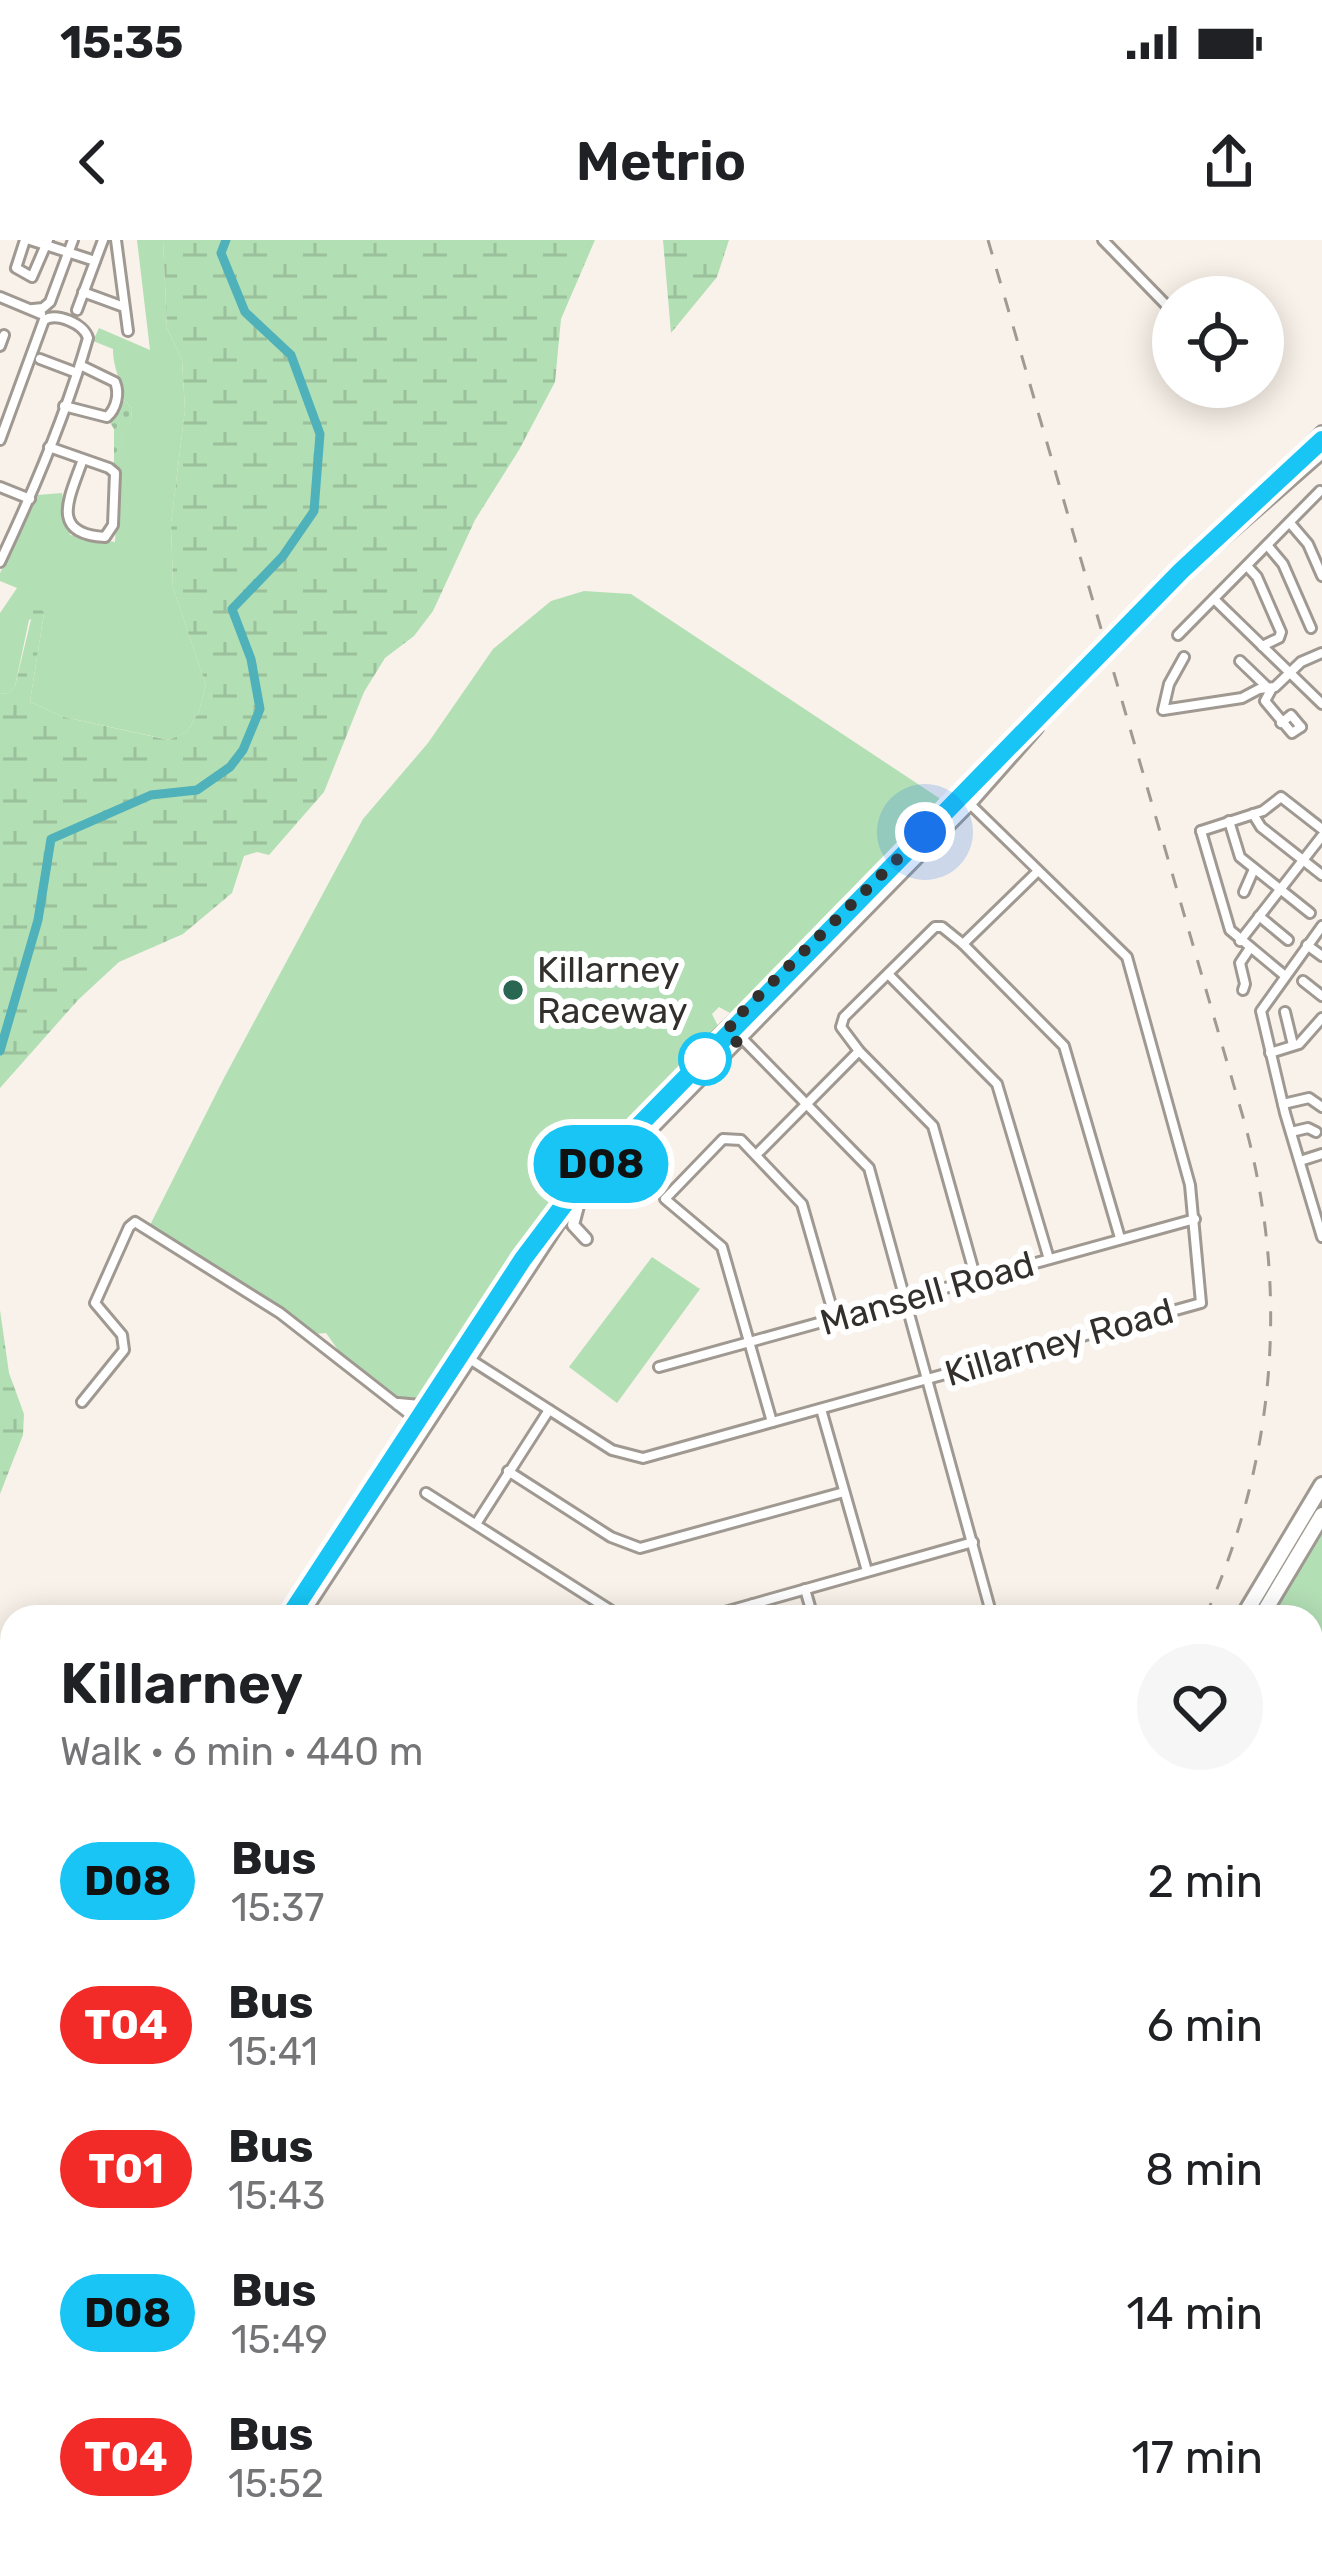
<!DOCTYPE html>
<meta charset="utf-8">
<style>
body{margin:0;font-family:Rubik,sans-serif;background:#f6f6f6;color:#202124;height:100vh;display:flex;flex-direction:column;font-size:45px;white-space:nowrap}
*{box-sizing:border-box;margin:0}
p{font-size:39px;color:#757577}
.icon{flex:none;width:66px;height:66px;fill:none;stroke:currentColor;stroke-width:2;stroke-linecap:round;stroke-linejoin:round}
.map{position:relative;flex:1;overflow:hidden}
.sheet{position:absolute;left:0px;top:1365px;width:1323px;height:951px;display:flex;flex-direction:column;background:#fff;border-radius:36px 36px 0 0;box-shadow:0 6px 30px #0003}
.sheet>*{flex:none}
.badge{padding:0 24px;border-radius:39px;font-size:42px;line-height:78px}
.tools{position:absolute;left:1152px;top:36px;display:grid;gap:24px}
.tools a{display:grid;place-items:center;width:132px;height:132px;border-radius:50%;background:#fff;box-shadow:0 6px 30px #0003;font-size:60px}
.you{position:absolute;width:60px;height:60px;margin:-30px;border:9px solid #fff;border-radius:50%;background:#1a73e8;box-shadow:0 0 0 18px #1a73e833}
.map>.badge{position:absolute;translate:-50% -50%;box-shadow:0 0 0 6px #fff}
.round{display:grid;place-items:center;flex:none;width:126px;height:126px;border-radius:63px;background:#f6f6f6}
.summary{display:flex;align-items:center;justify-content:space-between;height:204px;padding:0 60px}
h1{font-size:57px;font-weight:600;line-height:90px}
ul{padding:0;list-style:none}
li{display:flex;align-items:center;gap:36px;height:144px;padding:0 60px}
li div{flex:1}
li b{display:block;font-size:45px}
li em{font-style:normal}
li .badge{min-width:132px;font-weight:700;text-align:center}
.status{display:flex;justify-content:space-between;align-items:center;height:84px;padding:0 60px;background:#fff;direction:ltr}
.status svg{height:33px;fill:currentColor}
header{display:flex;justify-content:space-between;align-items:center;height:156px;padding:0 60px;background:#fff;font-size:54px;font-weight:600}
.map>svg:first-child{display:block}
.grass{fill:#b3dfb5}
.wetland{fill:url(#wetland-marsh)}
.park{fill:url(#park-dots)}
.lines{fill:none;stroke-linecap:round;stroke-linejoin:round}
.river{stroke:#4fb1b9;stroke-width:9}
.minor-casing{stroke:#9f9992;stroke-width:14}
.major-casing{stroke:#9f9992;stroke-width:16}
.highway-casing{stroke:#9f9992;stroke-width:20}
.minor{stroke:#fff;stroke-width:8}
.major{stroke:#fff;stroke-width:10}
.highway{stroke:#fff;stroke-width:14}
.rail{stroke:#9f9a94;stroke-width:3;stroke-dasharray:15 15;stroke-linecap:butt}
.major-bridge-casing{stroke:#9f9992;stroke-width:16;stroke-linecap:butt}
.major-bridge{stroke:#fff;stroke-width:10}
.line-casing{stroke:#fff;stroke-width:27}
.line{stroke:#18c5f4;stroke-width:18}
.walk{stroke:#322f2c;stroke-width:12;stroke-dasharray:0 21.6}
.poi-dot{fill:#296753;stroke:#fff;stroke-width:4.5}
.stop-dot{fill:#fff;stroke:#18c5f4;stroke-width:6}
.labels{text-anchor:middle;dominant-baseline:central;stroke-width:12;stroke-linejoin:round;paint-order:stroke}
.poi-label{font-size:36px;fill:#322f2c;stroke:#fff;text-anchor:start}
.street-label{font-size:36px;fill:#322f2c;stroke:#fff}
</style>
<div class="status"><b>15:35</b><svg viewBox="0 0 49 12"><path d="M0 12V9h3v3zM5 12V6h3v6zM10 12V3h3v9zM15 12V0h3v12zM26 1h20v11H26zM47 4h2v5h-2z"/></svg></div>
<header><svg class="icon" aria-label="back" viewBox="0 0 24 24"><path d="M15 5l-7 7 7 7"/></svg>Metrio<svg class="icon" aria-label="share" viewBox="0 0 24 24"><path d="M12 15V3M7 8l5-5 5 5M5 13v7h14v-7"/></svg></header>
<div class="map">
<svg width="1322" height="2314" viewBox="0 0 1322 2314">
<defs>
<pattern id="wetland-marsh" width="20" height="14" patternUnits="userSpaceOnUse" patternTransform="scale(3)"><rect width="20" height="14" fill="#b3dfb5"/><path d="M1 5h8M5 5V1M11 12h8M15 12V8" fill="none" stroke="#9ac09c"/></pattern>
<pattern id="park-dots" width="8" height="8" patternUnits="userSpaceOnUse" patternTransform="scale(3)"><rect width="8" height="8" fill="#b3dfb5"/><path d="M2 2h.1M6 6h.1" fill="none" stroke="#9ac09c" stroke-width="1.8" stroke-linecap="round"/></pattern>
</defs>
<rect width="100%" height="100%" fill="#f9f2ea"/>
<g class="grass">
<path d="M137,0H163L167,88L182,120L185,170L171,283L173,348L206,445L199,471L187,492L170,500L64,477L30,462L44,373L29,380L15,446L9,453L0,454V373L17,348L0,341V333L37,255L62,253L70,295L115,302L122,191L131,181L132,168L121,157C122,139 113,130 113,109L93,101L99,88L150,110Z"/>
<path d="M584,351L631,354L939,558V564L743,762L730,773L719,767L712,774L718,786L589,922L578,915L550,967L506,1024L416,1162L408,1164L341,1114L326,1093L314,1094L150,985L224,838L363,579L428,503L493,409L551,361Z"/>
<path d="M652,1017L700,1049L617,1163L569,1127Z"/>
<path d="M1322,1286V1407L1311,1425V1377H1268Z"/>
</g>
<g class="wetland">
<path d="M163,0H595L561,79L555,142L519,210L475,280L433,371L414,396L385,418L364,452L324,552L269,615L257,612L244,616L232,653L183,694L119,722L78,760L0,848V454L9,453L15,446L34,367L40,366L44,373L30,462L64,477L169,500L187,492L199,471L206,445L173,348L171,283L185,170L182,120L167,88Z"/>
<path d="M663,0H729L717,37L671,93Z"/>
<path d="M0,1070L9,1133L24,1174L23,1195L0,1254Z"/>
</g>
<g class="park">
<path d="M121,157L132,168L131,181L122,192L121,232L114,227V189L109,181Z"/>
<path d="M1311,1761L1322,1770V1883L1311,1900Z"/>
</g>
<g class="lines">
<path class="river" d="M0,811L38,680L51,599L151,555L197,550L230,527L243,510L260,469L251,419L232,369L283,316L314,271L320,194L291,115L245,72L221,13L226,0"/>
<g class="minor-casing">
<g id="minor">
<path d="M25,0L16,28L32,37L48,0"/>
<path d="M30,0L95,21"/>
<path d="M116,0L128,91"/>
<path d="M1103,0L1173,72"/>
<path d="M83,52L124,67"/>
<path d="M0,57L41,74"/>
<path d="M33,69L43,68L50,62L73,0"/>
<path d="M77,70L103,0"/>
<path d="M0,106L4,95"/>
<path d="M40,119L77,133"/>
<path d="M64,166L107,177C116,169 120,154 115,142L80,125"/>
<path d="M0,200L44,80C57,72 84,84 88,98C66,175 34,250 0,322"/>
<path d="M49,207L109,228L115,233L113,285L105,297C48,294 70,257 83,219"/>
<path d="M0,247L30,259"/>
<path d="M1290,283L1308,304L1322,336"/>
<path d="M1267,305L1283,324L1311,388"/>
<path d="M1247,326L1257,337L1281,392L1279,398L1262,406"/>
<path d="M1214,359L1322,464"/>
<path d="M1178,395L1320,251"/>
<path d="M1184,417L1169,444L1163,470L1242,458L1259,449L1275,447L1301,422L1322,413"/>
<path d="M1240,421L1266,446"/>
<path d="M1272,448L1265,461L1292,493L1301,487"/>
<path d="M1281,483L1291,475L1301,487"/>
<path d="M1253,574L1261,587L1322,635"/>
<path d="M1229,581L1240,617L1310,673"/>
<path d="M1201,591L1230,690L1284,735"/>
<path d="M1201,591L1263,571L1281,557L1322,589"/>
<path d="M1244,652L1254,629"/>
<path d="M1259,676L1288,700"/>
<path d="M1322,686L1261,771L1285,873L1322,997"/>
<path d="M1240,701L1322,596"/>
<path d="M963,704L1038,631"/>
<path d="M1307,705L1322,716"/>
<path d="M888,734L997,844L1049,1019"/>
<path d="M1303,741L1322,756"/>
<path d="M1243,750L1245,744L1240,723L1250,708"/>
<path d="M1285,772L1293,805"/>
<path d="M729,785L869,928L992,1376"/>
<path d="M1270,813L1299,804L1322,778"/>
<path d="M1283,864L1309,858L1322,867"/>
<path d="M1291,892L1308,888L1316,892"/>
<path d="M757,914L859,811"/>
<path d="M1300,921L1322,914"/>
<path d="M976,1039L933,886L859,811L841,787L844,777L935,687H942L963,704L1064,806L1120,998"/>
<path d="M457,1111L612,1210L643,1218L1201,1063L1190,945L1127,717L970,564"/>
<path d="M659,1127L1195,979"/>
<path d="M82,1162L124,1110L122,1095L95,1063L129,987L135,982L280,1073L426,1187"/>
<path d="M821,1169L867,1331"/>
<path d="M772,1182L722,1007L665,959L723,899L741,900L802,964L835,1079"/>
<path d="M508,1231L611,1297L640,1308L844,1252"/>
<path d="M426,1253L621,1377"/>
<path d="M476,1284L549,1170"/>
<path d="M805,1349L813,1377"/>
<path d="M753,1364L757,1377"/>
<path d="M707,1377L973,1302"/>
<path d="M1311,1451L1322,1433"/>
<path d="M1311,1460L1322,1467"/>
<path d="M1311,1615L1322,1622"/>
<path d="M1311,1660L1322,1643"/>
<path d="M1311,1717L1322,1703"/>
<path d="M1319,1740L1322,1746"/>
<path d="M1311,1917L1322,1924"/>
<path d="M1311,1969L1322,1952"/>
<path d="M1318,2009L1322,1997"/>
<path d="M1311,2069L1322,2076"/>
<path d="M1056,2304L1065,2314"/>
<path d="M1069,2304L1078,2314"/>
<path d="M927,2314L934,2304"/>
</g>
</g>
<g class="major-casing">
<g id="major">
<path d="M1220,302L1322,213"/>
<path d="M1126,387L1322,192"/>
<path d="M578,966L573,985L586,999"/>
<path d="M398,1164L420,1166"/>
<path d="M285,1377L463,1101L523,1012L571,950L720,794L882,638L1092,421"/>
<path d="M301,1377L558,985L970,564L1037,488"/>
<path d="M0,1464L12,1471"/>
<path d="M0,1480L12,1487"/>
<path d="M0,2022L12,1999"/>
<path d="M0,2044L12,2022"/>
<path d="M1310,2314L1322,2294"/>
</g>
</g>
<g class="highway-casing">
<g id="highway">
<path d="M1243,1377L1322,1245"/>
<path d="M1261,1377L1322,1275"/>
<path d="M685,2314L691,2304"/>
<path d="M703,2314L709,2304"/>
</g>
</g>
<use href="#minor" class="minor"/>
<use href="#major" class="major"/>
<use href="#highway" class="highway"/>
<g class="rail">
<path d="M988,0L1243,877C1290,1046 1277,1217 1205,1377"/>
<path d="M650,2314L656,2304"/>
</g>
<g class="major-bridge-casing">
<path id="major-bridge" d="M1092,421L1126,387"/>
</g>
<use href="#major-bridge" class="major-bridge"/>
</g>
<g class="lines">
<g class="line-casing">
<path id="line" d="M289,1377L523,1019L572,954L1181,331L1322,200"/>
</g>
<use href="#line" class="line"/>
<path class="walk" d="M705,819L714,825L741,797L729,785L925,592"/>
</g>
<circle class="poi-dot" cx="513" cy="750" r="12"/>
<circle class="stop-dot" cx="705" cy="819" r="24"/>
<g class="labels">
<g class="poi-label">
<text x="537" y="729">Killarney<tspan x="537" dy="41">Raceway</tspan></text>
</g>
<g class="street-label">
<text transform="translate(927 1053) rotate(-16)">Mansell Road</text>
<text transform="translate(1059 1102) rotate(-16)">Killarney Road</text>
</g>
</g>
</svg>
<div class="tools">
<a><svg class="icon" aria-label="locate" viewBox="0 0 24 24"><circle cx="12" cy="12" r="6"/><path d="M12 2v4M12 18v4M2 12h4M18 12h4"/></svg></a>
</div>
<div class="you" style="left:925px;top:592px"></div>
<b class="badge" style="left:601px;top:924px;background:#18c5f4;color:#111">D08</b>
<section class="sheet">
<div class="summary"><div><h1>Killarney</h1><p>Walk · 6 min · 440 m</p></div><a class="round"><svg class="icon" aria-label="heart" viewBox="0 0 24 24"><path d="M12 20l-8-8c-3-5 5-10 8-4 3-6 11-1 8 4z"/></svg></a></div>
<ul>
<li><span class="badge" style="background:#18c5f4;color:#111">D08</span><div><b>Bus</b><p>15:37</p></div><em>2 min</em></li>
<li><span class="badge" style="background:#f22b29;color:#fff">T04</span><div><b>Bus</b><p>15:41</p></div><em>6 min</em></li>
<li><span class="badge" style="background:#f22b29;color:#fff">T01</span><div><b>Bus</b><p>15:43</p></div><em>8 min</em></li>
<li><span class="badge" style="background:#18c5f4;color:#111">D08</span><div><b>Bus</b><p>15:49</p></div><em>14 min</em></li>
<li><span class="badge" style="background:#f22b29;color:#fff">T04</span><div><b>Bus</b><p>15:52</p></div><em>17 min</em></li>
</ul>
</section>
</div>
